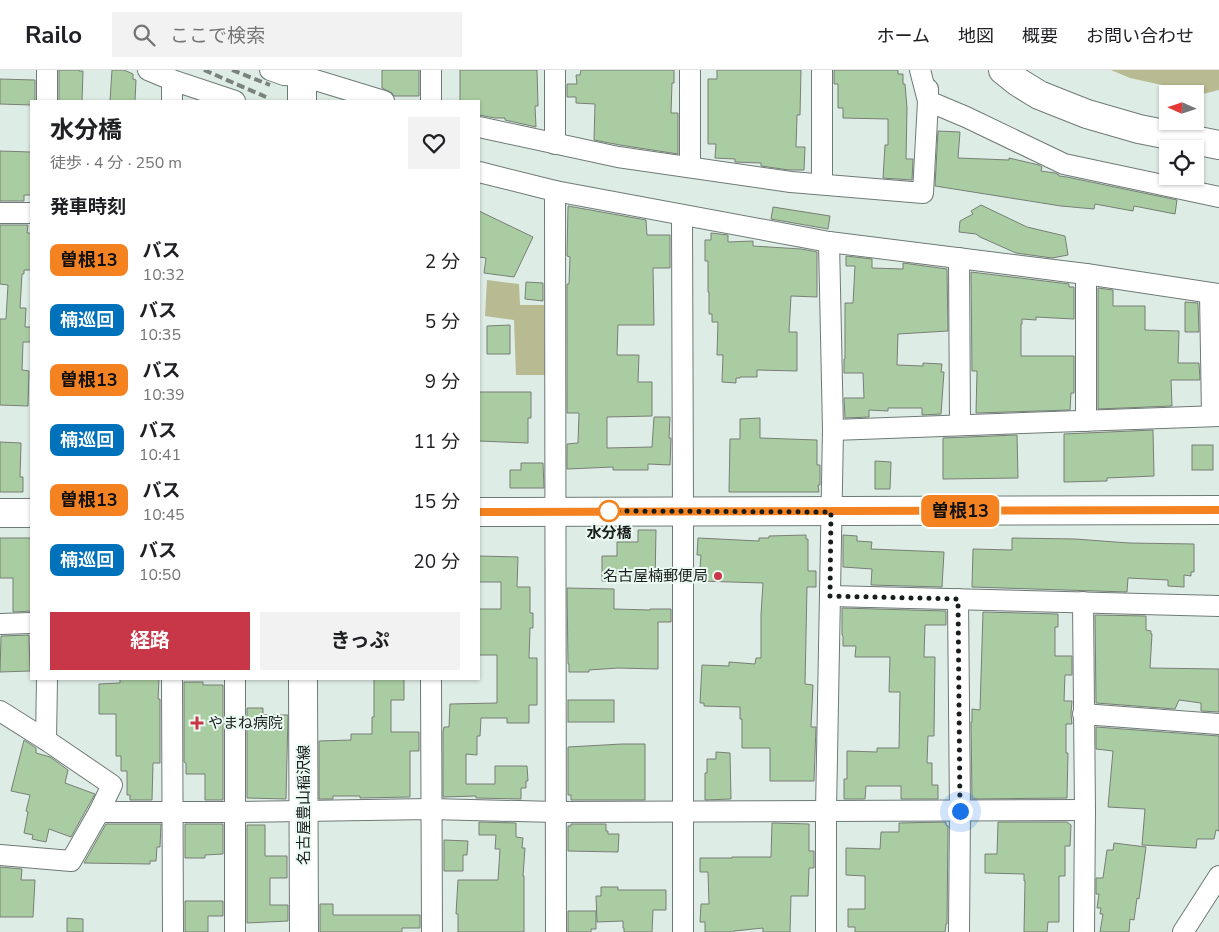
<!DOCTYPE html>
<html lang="ja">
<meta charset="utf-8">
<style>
body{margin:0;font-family:"Nunito Sans","Noto Sans JP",sans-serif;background:#f2f2f2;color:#202124;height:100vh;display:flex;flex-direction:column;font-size:19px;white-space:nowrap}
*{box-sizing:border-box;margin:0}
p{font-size:16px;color:#757577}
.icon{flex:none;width:28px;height:28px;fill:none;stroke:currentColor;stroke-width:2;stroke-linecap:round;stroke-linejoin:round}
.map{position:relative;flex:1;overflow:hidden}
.drawer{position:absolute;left:30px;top:30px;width:450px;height:580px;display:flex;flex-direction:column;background:#fff;border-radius:0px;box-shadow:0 1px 4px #0004}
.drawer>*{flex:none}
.badge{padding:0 10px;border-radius:8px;font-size:18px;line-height:32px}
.needle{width:32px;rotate:273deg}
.controls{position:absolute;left:1159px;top:15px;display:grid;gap:10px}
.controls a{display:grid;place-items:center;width:45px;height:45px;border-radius:0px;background:#fff;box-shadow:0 1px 4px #0004;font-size:25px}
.you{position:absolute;width:25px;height:25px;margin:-12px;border:4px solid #fff;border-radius:50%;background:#1a73e8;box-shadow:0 0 0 8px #1a73e833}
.map>.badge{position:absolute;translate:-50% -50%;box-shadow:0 0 0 2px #fff}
h2{padding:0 20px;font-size:19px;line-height:45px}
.round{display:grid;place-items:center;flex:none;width:52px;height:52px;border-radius:0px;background:#f2f2f2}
.head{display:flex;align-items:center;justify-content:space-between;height:85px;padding:0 20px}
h1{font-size:24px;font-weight:700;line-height:38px}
.action{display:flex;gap:10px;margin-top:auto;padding:10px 20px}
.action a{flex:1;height:58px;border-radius:0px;background:#c83747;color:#fff;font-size:20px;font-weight:700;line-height:58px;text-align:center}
.action a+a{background:#f2f2f2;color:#202124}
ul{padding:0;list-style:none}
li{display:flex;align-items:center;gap:15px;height:60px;padding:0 20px}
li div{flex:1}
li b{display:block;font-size:19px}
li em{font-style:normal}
li .badge{min-width:55px;font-weight:700;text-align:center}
header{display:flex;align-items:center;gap:30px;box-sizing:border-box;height:70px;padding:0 25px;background:#fff;border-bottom:1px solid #e0e0e0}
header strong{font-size:24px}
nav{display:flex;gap:28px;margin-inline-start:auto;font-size:18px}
.search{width:350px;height:45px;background:#f2f2f2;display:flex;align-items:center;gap:12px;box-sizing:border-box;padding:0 18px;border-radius:0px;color:#757577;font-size:19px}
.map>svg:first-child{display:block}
.green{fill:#b8ba91}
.building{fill:#aacca2;stroke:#787f76}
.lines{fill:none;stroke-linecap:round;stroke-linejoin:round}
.street-casing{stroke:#6e7a75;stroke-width:22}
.secondary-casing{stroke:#6e7a75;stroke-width:30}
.street{stroke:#fff;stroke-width:20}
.secondary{stroke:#fff;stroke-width:28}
.rail{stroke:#79827e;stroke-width:4;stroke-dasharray:8 4;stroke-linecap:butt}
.line-casing{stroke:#fff;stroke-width:11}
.line{stroke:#f58220;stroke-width:8}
.walk{stroke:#191e1c;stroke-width:5;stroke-dasharray:0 9}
.stop-dot{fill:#fff;stroke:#f58220;stroke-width:2.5}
.poi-dot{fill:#c83747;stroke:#ebf9f3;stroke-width:2}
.labels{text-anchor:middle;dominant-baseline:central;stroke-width:4;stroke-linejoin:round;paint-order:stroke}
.stop-label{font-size:15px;font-weight:bold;fill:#191e1c;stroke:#ebf9f3}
.poi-label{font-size:15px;fill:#191e1c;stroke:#ebf9f3;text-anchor:end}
.street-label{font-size:15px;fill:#191e1c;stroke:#ebf9f3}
</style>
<header>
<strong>Railo</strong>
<div class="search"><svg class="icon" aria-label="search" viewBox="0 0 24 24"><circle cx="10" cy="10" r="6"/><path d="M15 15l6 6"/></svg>ここで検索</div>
<nav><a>ホーム</a><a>地図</a><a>概要</a><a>お問い合わせ</a></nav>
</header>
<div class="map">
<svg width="1219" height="862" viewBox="0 0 1219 862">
<rect width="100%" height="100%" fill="#deece6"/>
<g class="green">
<path d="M1111,0H1219V20L1203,24L1130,8Z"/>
<path d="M487,210L519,214L520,235H544L545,305H516L514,250L485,246Z"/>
</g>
<g class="building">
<path d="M59,0H79V1H83L82,31H59Z"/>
<path d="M112,0H124L133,4V9L136,10L135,31H110Z"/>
<path d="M382,0H419V26H394L392,23L382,18Z"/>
<path d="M460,0H537L538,36H535L536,57L505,50V48H495L479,45V31H460Z"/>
<path d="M581,0H674V13H672L671,43H678V84L620,75L594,70L595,34L576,33V27H567V14H577L576,5H580Z"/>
<path d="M717,0H801L800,45H797L796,77H805L804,100H789L761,96V93L735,92V89L715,88L716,74H708V9H717Z"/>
<path d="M834,0H898V4H903V14H905L907,38L906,89H913L912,110L883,108L885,75H888V49L843,48V38H838V14H834Z"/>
<path d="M0,9L35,10V31H31V35L0,34Z"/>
<path d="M938,61L960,62L958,88L1009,90V88L1039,95L1042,97L1041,101L1055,103L1059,105V106L1067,107L1177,130L1175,144L1134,136L1133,141L1095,134L1094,139L1061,136L935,116Z"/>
<path d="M0,81L31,82V125H24V131H0Z"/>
<path d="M981,135L1027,157L1065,166L1068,185L1052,188L1016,183L980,167L976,164L959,162L960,151L973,144L971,141Z"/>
<path d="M568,136L646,150L647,165H670V198H653L654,255H618L617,285H639L638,312H652V346L607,347V378L652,377L654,347H670L669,368H671L670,395L648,394V400H613V397L567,399V374L578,373L579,343H567V214H569L570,187L567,186Z"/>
<path d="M773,137L830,146L828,159L771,149Z"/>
<path d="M479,141L533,167L514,207L484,203L486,188L479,187Z"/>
<path d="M0,155H28L27,163H31V200H24V204H22L20,238H26L25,257H31V272H23L22,300L29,301L28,336L0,335V249H6L8,215L0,214Z"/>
<path d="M711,163L728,165V172L753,171V176L801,179L817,182V227L791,226L789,262H797V301L757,300V307H740V308H736V313L722,312L723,285H717L718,252H712V244H709V222H708V191H705V170H711Z"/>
<path d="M846,186L872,189V198L903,199V193L947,199L948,261L898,264L897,295L923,296V293L942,294L941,302H944L941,344L922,345V338H888V341L869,340V347L845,348L844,328H864L863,303H844V289H845V233H853L855,196H846Z"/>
<path d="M971,202L1069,214V217H1074V249L1036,247V250L1022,249V254H1021V286H1074V323H1071L1070,340L976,343L977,301H972Z"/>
<path d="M526,212L543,213V231L525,229Z"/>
<path d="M1098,218L1113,220V236H1145V260L1179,261L1178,293H1199L1200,310H1171L1172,336L1098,339Z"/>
<path d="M1185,232L1198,233L1199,262H1185Z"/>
<path d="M510,255V284H487V256Z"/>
<path d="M479,322H531V348H528V373L479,371Z"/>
<path d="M760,348V368L817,370V395H820V415H818L819,422H729L730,369H740V349Z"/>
<path d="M1153,360L1154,406L1107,408V411L1064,412V364Z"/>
<path d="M1017,365L1018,408L943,409V368Z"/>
<path d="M0,372L21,373L20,407H23V422H0Z"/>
<rect x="1192" y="375" width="21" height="25"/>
<path d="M875,391L891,392L890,419H875Z"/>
<path d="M521,393H543L544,418H510V400H521Z"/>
<path d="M638,460H656L655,512L602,511V486H617V472H638Z"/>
<path d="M806,465V469H808V501H816V517H807L805,614L813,615L811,657H816L814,711H770V678H742V649H740V637L704,636V633H700L702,595L729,596V592L755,594L756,588H761V545L763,513L699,511L701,485H697L698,468L759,471V468H769V466Z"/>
<path d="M843,465L857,466V471L872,472L871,479L944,482L942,517L871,515L872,499L843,497Z"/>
<path d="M0,468H31V541L13,542V508H0Z"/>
<path d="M1012,468L1075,469L1129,473L1194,474V502H1191V506L1184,505V517L1168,516V510L1128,508L1127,522L972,517L973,479L1012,480Z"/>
<path d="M479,486L518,487L517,517H530V543H533V558H530L529,588H537V635H529V653H507V648H481L480,666H477V685L466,684V714H495V696H527L528,711H526V718H521V729L476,728V726L443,727V662L444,657H449L450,634L497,633V585H479V539H501V512H479Z"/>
<path d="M567,518L614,519V539L650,540V539H671V552H658V599L618,598L589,600V602H569V594H568Z"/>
<path d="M842,538L946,541V555H925L924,587H935L934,666H928L927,693H932V715H938V729H901V716H866L865,729H844V709H847V681L877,682V678H899L900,622H889L890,587H855L856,576H843V566L842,565Z"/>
<path d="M983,542L1058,544V557H1055V586H1072V605H1065L1064,631H1072L1071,644L1072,654H1066V683H1068L1067,728L972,729L971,652H972V639L980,640Z"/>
<path d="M1095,545L1146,546V560L1151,561V564H1152L1150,598L1219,599V642L1201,641V633L1179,630L1175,639L1096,633Z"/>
<path d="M29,565L30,601L0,602L1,566Z"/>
<path d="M120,609H159L158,629H160V693H153L152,730H130V725H127V701H121V686H116V644H99V614L120,613Z"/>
<path d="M374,609H404V630H391V662H419V681H410V727L360,728V726H333V729H319V671L351,670V664H372V647H374Z"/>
<path d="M184,612H203V615H223V730H205V704H186V693L184,692Z"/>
<rect x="568" y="630" width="46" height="22"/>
<path d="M247,638H263V645H288L286,729L247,728Z"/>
<path d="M1096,657L1219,666V761L1216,760L1214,769H1197L1196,778L1142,775L1145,739L1108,737L1113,681L1096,679Z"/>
<path d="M24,670L36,678V683L50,687L68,700L65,713L95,724L71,767L49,759L46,772L32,769L33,765L24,763L28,742L26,741L30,725L11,721Z"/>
<path d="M622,674H645V730H571V725H568V677Z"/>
<path d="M716,682L730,683L731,729L705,730V703H707V689H716Z"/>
<path d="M479,752L516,753V767L523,768L522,778H525L523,806H524V862H458V844H456L458,810H498L500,779H495L496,765H479Z"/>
<path d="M946,752V755L948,756L947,854H946L945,862H855V857H848V839H865V806L846,805V778L880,779L881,762H899V753Z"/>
<path d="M998,752H1067L1071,755L1070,776H1065V806H1059V852H1048L1047,862H1024L1025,811H1024V804L985,803V784H997Z"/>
<path d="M772,753L809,754V781H814V798H809L808,826H791L790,862H763V858L734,861V862H705V852H700L701,834H709L708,802H700V788H732V787H771Z"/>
<path d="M106,754H161L160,777H157L156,791H150V794L84,793Z"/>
<path d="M185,754H223V784L205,785V788H185Z"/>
<path d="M571,754H606V761H608V764H619L618,782L568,781V756H571Z"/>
<path d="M247,755H265V786H287V808H270V835H288V851L247,853Z"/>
<path d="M444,770L468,771L467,785H463V801H444Z"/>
<path d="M1114,773L1146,777L1139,829L1137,828L1134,850L1130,849L1129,862H1100L1103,844H1100L1101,838H1097L1099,824H1096V808H1103L1107,780H1113Z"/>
<path d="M0,797L22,799L21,810H35L33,847H0Z"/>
<path d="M601,817H618V820H666V840H653L652,862H624V858H623V851L597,852L596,826H601Z"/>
<path d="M185,831H223V846H208V862H185Z"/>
<path d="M320,834H333V845H420V858H402V862H320Z"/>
<path d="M568,841H596V859H591V862H568Z"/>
<path d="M67,848L83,849V862H67Z"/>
</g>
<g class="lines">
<g class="street-casing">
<g id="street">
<path d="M47,0V31"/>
<path d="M148,0L172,10L235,31"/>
<path d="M270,0L284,5L302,6L384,31"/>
<path d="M690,0V97"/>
<path d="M928,19V31L966,47L1064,94L1219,127"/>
<path d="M172,31V10"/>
<path d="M431,31V0"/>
<path d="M479,57L618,87L791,112L923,123L928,31L920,0"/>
<path d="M555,74V0"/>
<path d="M479,102L555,121L829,172L1086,204L1219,224"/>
<path d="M822,114V0"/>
<path d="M555,121L556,862"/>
<path d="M0,143H31"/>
<path d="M682,145L683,442V862"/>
<path d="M959,188L960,355"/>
<path d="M1086,204V351"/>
<path d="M1210,223L1212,346"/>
<path d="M833,360L1219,346"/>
<path d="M830,526L1219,536"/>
<path d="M958,529L960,741L959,862"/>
<path d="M1083,532L1085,740L1084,862"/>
<path d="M0,554L31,553"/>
<path d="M172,609L173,862"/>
<path d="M431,609L432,862"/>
<path d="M0,641L46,670L112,715L99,742L71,791L0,785"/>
<path d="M1083,644L1219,654"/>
<path d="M46,670L47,609"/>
<path d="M99,742H235L431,739L556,742L1085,740"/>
<path d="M235,862V609"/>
<path d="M826,862V741L833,360L829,172"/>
<path d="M1183,862L1219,806"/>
</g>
</g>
<g class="secondary-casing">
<g id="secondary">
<path d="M302,0V31"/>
<path d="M1003,0L1018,12L1039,25L1087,44L1139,59L1219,75"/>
<path d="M479,442L1219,440"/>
<path d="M0,443H31"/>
<path d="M303,609L304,862"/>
</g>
</g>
<use href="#street" class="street"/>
<use href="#secondary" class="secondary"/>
<g class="rail">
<path d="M204,0L266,27"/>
<path d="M232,0L270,15"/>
</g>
</g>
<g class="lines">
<g class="line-casing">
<path id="line" d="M479,442L1219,440"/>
</g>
<use href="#line" class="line"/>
<path class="walk" d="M609,441L831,442L830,526L958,529L960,741"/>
</g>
<circle class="stop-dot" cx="609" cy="441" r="10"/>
<g class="poi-dot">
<circle cx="718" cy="506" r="5"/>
<path d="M194.5 645.5h5v5h5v5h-5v5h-5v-5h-5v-5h5z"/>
</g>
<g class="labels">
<g class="stop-label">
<text x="609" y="463">水分橋</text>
</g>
<g class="poi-label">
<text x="708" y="506">名古屋楠郵便局</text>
<text x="208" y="653" text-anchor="start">やまね病院</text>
</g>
<g class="street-label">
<text transform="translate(304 735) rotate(-90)">名古屋豊山稲沢線</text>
</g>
</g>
</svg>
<div class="controls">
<a><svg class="needle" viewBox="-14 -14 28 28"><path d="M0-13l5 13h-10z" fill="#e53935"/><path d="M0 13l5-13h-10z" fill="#757577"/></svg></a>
<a><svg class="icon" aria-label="locate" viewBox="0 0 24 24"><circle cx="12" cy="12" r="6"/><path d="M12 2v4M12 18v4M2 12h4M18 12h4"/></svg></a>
</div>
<div class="you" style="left:960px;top:741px"></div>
<b class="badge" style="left:960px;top:441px;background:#f58220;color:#111">曽根13</b>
<section class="drawer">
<div class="head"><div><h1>水分橋</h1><p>徒歩 · 4 分 · 250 m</p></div><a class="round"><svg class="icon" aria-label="heart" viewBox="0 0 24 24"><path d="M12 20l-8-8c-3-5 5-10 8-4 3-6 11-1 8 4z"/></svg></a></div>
<h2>発車時刻</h2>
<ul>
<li><span class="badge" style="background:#f58220;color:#111">曽根13</span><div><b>バス</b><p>10:32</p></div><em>2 分</em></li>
<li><span class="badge" style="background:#0072bc;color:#fff">楠巡回</span><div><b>バス</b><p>10:35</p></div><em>5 分</em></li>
<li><span class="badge" style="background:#f58220;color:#111">曽根13</span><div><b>バス</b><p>10:39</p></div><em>9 分</em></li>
<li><span class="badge" style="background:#0072bc;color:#fff">楠巡回</span><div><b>バス</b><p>10:41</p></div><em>11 分</em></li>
<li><span class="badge" style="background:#f58220;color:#111">曽根13</span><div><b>バス</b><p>10:45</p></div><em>15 分</em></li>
<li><span class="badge" style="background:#0072bc;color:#fff">楠巡回</span><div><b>バス</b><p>10:50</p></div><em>20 分</em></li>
</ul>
<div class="action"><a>経路</a><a>きっぷ</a></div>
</section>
</div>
